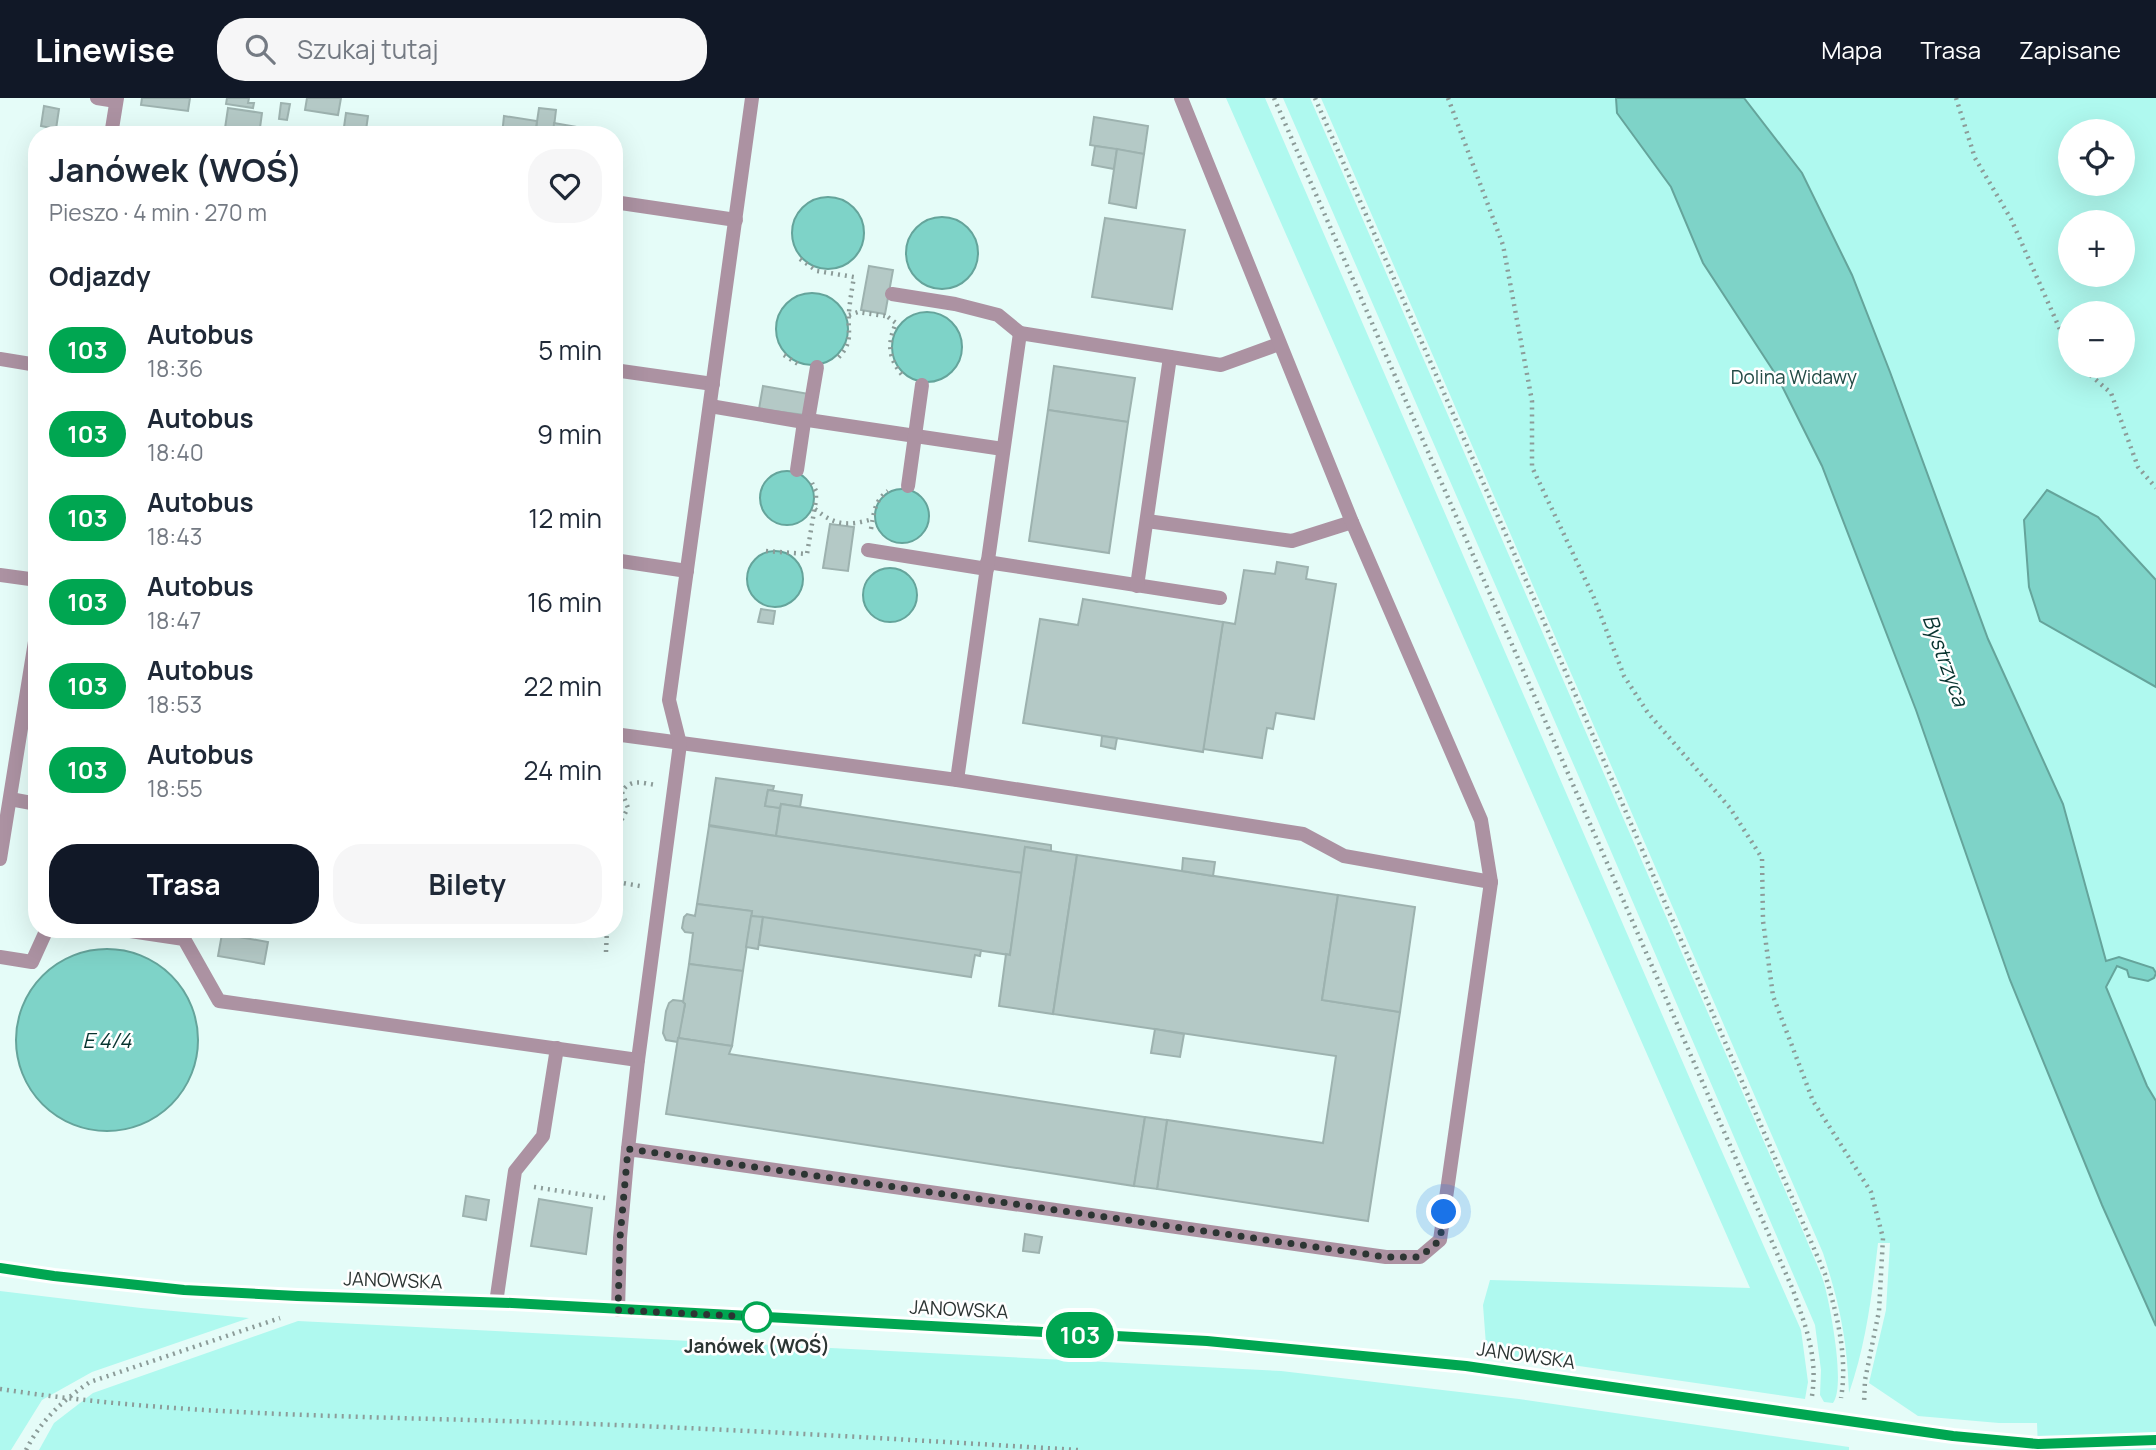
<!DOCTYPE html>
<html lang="pl">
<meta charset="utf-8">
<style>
body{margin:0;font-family:Manrope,sans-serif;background:#f6f6f7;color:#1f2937;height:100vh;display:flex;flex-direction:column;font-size:26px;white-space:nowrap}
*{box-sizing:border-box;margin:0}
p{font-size:23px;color:#747a83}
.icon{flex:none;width:38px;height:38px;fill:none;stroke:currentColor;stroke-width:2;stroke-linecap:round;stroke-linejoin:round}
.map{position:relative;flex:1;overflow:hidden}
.side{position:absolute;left:28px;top:28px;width:595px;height:812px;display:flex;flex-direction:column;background:#fff;border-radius:28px;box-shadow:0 7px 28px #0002}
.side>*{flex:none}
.badge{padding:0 14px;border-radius:23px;font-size:24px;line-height:46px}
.controls{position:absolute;left:2058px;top:21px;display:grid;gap:14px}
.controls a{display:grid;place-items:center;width:77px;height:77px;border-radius:50%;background:#fff;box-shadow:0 7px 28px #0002;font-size:35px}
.you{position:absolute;width:35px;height:35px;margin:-18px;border:5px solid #fff;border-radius:50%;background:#1a73e8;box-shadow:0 0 0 10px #1a73e833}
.map>.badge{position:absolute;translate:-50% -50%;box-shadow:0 0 0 4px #fff}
h2{padding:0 21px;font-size:26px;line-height:63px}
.round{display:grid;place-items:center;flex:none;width:74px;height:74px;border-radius:28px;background:#f6f6f7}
.overview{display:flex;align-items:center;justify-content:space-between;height:119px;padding:0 21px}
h1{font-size:33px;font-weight:700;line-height:52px}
.action{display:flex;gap:14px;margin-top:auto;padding:14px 21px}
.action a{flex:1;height:80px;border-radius:28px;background:#111827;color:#fff;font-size:28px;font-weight:700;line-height:80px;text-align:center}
.action a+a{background:#f6f6f7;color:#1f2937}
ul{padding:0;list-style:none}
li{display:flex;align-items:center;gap:21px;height:84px;padding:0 21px}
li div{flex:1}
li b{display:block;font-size:26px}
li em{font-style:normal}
li .badge{min-width:77px;font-weight:700;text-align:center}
header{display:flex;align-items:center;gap:42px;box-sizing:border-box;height:98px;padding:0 35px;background:#111827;color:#fff}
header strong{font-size:33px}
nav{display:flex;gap:38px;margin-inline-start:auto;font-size:24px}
.search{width:490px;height:63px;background:#f6f6f7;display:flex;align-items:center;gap:18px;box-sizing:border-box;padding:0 24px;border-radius:28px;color:#747a83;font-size:26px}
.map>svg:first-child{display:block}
.green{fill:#aff9ef;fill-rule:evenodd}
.water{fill:#7ed3c8;stroke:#65a49b;stroke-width:2}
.building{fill:#b4c9c6;stroke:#9db2af;stroke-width:2}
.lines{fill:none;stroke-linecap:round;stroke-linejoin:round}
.path{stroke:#8c9c99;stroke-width:4.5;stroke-dasharray:2 5;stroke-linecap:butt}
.lane{stroke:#ac92a2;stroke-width:14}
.street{stroke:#ac92a2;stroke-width:14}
.line-casing{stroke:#fff;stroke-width:16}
.line{stroke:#00a651;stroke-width:10}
.walk{stroke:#2c3533;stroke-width:7;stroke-dasharray:0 12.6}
.stop-dot{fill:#fff;stroke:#00a651;stroke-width:3.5}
.labels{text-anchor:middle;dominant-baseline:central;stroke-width:5;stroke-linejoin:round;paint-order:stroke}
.park-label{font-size:19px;fill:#234b46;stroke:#fff}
.street-label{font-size:19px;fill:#2c3533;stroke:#fff}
.stop-label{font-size:19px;font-weight:bold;fill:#2c3533;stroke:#fff}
.water-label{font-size:21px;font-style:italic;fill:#08332f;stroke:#fff}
</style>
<header>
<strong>Linewise</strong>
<div class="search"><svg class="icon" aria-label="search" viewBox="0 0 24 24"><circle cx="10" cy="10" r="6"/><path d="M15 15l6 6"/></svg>Szukaj tutaj</div>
<nav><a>Mapa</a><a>Trasa</a><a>Zapisane</a></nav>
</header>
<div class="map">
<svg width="2156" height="1352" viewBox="0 0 2156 1352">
<rect width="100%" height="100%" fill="#e5fcf8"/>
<g class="green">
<path d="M1226,0H1265L1700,1004L1801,1232L1808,1284L1805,1301L1496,1256L1486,1247L1483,1207L1490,1182L1750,1190Z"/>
<path d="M1283,0H1310L1805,1138C1811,1154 1819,1169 1824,1185C1830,1207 1846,1288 1833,1305L1824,1304L1820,1297L1821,1272L1815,1227L1579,679Z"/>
<path d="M1321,0H2156V1352H2038L2037,1325H1999L1918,1318L1869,1285L1886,1212L1890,1145H1878C1872,1197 1866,1246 1849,1295C1847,1241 1840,1207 1823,1155ZM2070,33H2123V86H2070ZM2070,124H2123V177H2070ZM2070,215H2123V268H2070Z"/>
<path d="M0,1193L141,1210L249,1220L92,1274L42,1302L11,1352H0Z"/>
<path d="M298,1223L1281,1273L1519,1301L1849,1349V1352H39L54,1325L93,1295Z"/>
</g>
<g class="water">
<path d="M1616,0H1744L1802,75L1852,177L1890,274L1988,541L2063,706L2106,863L2119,859L2153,870L2156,875L2154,880L2148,883L2129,879L2127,872L2117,868L2106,889L2147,988L2156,1003V1228L2102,1107L2010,882L1916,612L1822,368L1778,280L1703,165L1671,89L1617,15Z"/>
<circle cx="828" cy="135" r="36"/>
<circle cx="942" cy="155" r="36"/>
<circle cx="812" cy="231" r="36"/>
<circle cx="927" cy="249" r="35"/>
<circle cx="787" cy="400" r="27"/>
<circle cx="902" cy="418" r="27"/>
<path d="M2047,392L2098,419L2156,482V589L2040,523L2029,489L2024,422Z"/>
<circle cx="775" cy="481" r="28"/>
<circle cx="890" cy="497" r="27"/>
<circle cx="107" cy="942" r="91"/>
</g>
<g class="building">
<path d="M142,0H190L188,13L141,7Z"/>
<path d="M227,0H249L248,5H254L253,10L226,6Z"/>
<path d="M307,0H341L338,17L305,12Z"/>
<path d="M281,5L290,6L287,22L279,21Z"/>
<path d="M44,8L59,11L56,31L41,28Z"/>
<path d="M228,10L262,15L259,37H224Z"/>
<path d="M539,10L556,12L553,37H535Z"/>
<path d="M346,15L368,18L366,32L344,29Z"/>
<path d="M504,18L537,23L535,37H502Z"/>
<path d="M1094,19L1148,28L1144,56L1090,47Z"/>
<path d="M554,25L594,32L592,37H553Z"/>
<path d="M1095,48L1117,51L1114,71L1092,67Z"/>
<path d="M1117,51L1144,56L1136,110L1109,105Z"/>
<path d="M1105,120L1185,132L1172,211L1092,199Z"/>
<path d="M869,168L893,172L885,216L861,212Z"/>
<path d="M1054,268L1135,280L1128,324L1048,312Z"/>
<path d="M763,288L809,296L805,317L759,311Z"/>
<path d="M1048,312L1128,324L1109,455L1029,443Z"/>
<path d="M830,426L854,429L848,473L823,470Z"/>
<path d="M1277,464L1308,469L1306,481L1336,486L1314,621L1276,615L1273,631L1267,630L1262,660L1203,651L1223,524L1235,526L1244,472L1275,476Z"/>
<path d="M1083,501L1223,524L1203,654L1023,625L1040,521L1078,527Z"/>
<path d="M761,511L775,513L773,526L758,524Z"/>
<path d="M1102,638L1117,640L1115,651L1101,648Z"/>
<path d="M716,680L774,688L773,692H768L765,708L780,710L776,738L709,727Z"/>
<path d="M768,692L802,697L800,709L781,706L780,710L765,708Z"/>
<path d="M781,706L1051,747V753L1025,749L1022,775L776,738Z"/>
<path d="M709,728L1022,775L1010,857L751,818L752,813L697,806Z"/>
<path d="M1025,749L1077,757L1053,916L999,908L1006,856L1010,857Z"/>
<path d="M1077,757L1338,797L1322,902L1400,914L1368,1123L1157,1091L1167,1022L1323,1045L1336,958L1053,916Z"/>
<path d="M1183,760L1215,764L1213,778L1182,773Z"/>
<path d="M1338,797L1415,809L1400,914L1322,902Z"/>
<path d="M697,806L752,813L743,873L689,866L693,835L685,834L682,830L684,819L687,816L695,818Z"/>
<path d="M751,818L763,819L758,851L746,849Z"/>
<path d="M763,819L981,852L980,858L975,857L971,879L759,847Z"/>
<path d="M222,836L268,844L264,866L218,858Z"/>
<path d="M689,866L743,873L732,948L678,940L685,906L683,904Z"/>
<path d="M673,902L682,903L685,906L678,944L666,942L663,935L666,913L669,905Z"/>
<path d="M1155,931L1184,936L1180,959L1151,955Z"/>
<path d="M678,940L732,948L729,956L1145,1019L1134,1088L666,1016Z"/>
<path d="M1145,1019L1167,1022L1157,1091L1134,1088Z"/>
<path d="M466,1098L489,1102L486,1122L463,1118Z"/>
<path d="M539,1101L592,1110L586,1156L531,1148Z"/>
<path d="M1025,1136L1042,1139L1039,1155L1023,1153Z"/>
</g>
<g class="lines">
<g class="path">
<path d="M1274,0L1793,1192C1806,1230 1818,1258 1812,1298"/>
<path d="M1315,0L1538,510L1825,1176C1837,1216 1848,1259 1841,1300"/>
<path d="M1448,0L1503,147L1532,303V369L1594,500L1624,578L1648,615L1730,710L1762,760L1763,823L1773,898L1813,1003L1871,1094L1883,1140L1879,1213L1865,1282L1864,1306"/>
<path d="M1956,0L1975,60L2011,121L2070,254"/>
<path d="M800,161L817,173L854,179C852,191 850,202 849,214C847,236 855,243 836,262"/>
<path d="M849,217L858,214L885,218"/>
<path d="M888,219L896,225C887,246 888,260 903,278"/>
<path d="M784,257L798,266"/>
<path d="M2080,268L2111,295L2138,369L2156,390"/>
<path d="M815,411C835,428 848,428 873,421"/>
<path d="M871,431C874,415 874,403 888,393"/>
<path d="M766,453L807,456L816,402V393L812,385"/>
<path d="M617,784L640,788"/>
<path d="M614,788L617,784L614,773L619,746L616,732L628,710L622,694C630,680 643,685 656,687"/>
<path d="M606,854L607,831"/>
<path d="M534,1089L605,1100"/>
<path d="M0,1291C177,1318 357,1318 536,1324C717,1330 897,1341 1078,1352"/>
<path d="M26,1352C41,1322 63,1302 90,1284L280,1220"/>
</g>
<g class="lane">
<path d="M97,0L116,3"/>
<path d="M111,37L117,0"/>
<path d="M614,104L736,122"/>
<path d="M892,196L955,206L998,217L1020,235"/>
<path d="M0,261L37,267"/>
<path d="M614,272L713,286"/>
<path d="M710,308L804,324L808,322L1003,351"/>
<path d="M808,322L817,269"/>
<path d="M797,372L804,324"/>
<path d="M908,388L922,287"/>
<path d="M1147,423L1292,443L1352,424"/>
<path d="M868,452L987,471"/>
<path d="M614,462L687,473"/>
<path d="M987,464L1220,500"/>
<path d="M0,477L37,482"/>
<path d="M1137,488L1170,259"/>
<path d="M614,636L957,682L1020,235L1221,267L1279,246"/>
<path d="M957,682L1303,736L1344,758L1491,784"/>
<path d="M10,701L37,706"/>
<path d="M0,761L37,531"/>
<path d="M117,831L184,841L219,903L638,962L680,646L669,602L752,0"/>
<path d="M0,859L32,864L47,831"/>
<path d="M628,1051L638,962"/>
<path d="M496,1205L515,1073L543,1038L557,950"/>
<path d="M618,1212L620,1140L628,1051L1386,1159H1420L1440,1142L1491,784L1481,722L1352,424L1181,0"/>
</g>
<path class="street" d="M0,1170L53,1178L184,1192L297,1198L512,1205L1207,1243L1466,1268L1953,1338L2038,1346L2156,1342"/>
</g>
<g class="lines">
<g class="line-casing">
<path id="line" d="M0,1170L54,1178L184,1192L297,1198L512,1205L1207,1243L1466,1268L1953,1338L2038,1346L2156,1342"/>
</g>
<use href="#line" class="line"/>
<path class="walk" d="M757,1219L618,1212L620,1140L628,1051L1386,1159H1420L1440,1142L1444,1114"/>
</g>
<circle class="stop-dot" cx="757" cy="1219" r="14"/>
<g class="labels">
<g class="park-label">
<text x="1794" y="279">Dolina Widawy</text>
</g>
<g class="street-label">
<text transform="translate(393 1182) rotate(2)">JANOWSKA</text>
<text transform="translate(959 1211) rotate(3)">JANOWSKA</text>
<text transform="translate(1526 1257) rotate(8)">JANOWSKA</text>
</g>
<g class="stop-label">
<text x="757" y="1248">Janówek (WOŚ)</text>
</g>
<g class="water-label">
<text transform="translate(1946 562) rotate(70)">Bystrzyca</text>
<text x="107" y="942">E 4/4</text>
</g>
</g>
</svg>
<div class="controls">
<a><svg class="icon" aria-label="locate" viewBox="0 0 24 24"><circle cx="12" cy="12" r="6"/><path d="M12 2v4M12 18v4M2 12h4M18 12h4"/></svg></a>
<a>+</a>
<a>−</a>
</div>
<div class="you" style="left:1444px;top:1114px"></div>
<b class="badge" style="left:1080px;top:1237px;background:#00a651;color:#fff">103</b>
<section class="side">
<div class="overview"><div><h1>Janówek (WOŚ)</h1><p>Pieszo · 4 min · 270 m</p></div><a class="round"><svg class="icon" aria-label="heart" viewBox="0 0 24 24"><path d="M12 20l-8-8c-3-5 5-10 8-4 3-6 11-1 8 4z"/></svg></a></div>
<h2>Odjazdy</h2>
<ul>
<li><span class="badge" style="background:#00a651;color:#fff">103</span><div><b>Autobus</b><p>18:36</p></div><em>5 min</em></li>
<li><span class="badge" style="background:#00a651;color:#fff">103</span><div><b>Autobus</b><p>18:40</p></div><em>9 min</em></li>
<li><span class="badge" style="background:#00a651;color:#fff">103</span><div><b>Autobus</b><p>18:43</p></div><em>12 min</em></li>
<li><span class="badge" style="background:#00a651;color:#fff">103</span><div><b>Autobus</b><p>18:47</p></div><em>16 min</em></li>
<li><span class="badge" style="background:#00a651;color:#fff">103</span><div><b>Autobus</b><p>18:53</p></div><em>22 min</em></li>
<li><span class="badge" style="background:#00a651;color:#fff">103</span><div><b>Autobus</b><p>18:55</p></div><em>24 min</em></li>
</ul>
<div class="action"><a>Trasa</a><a>Bilety</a></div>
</section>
</div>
